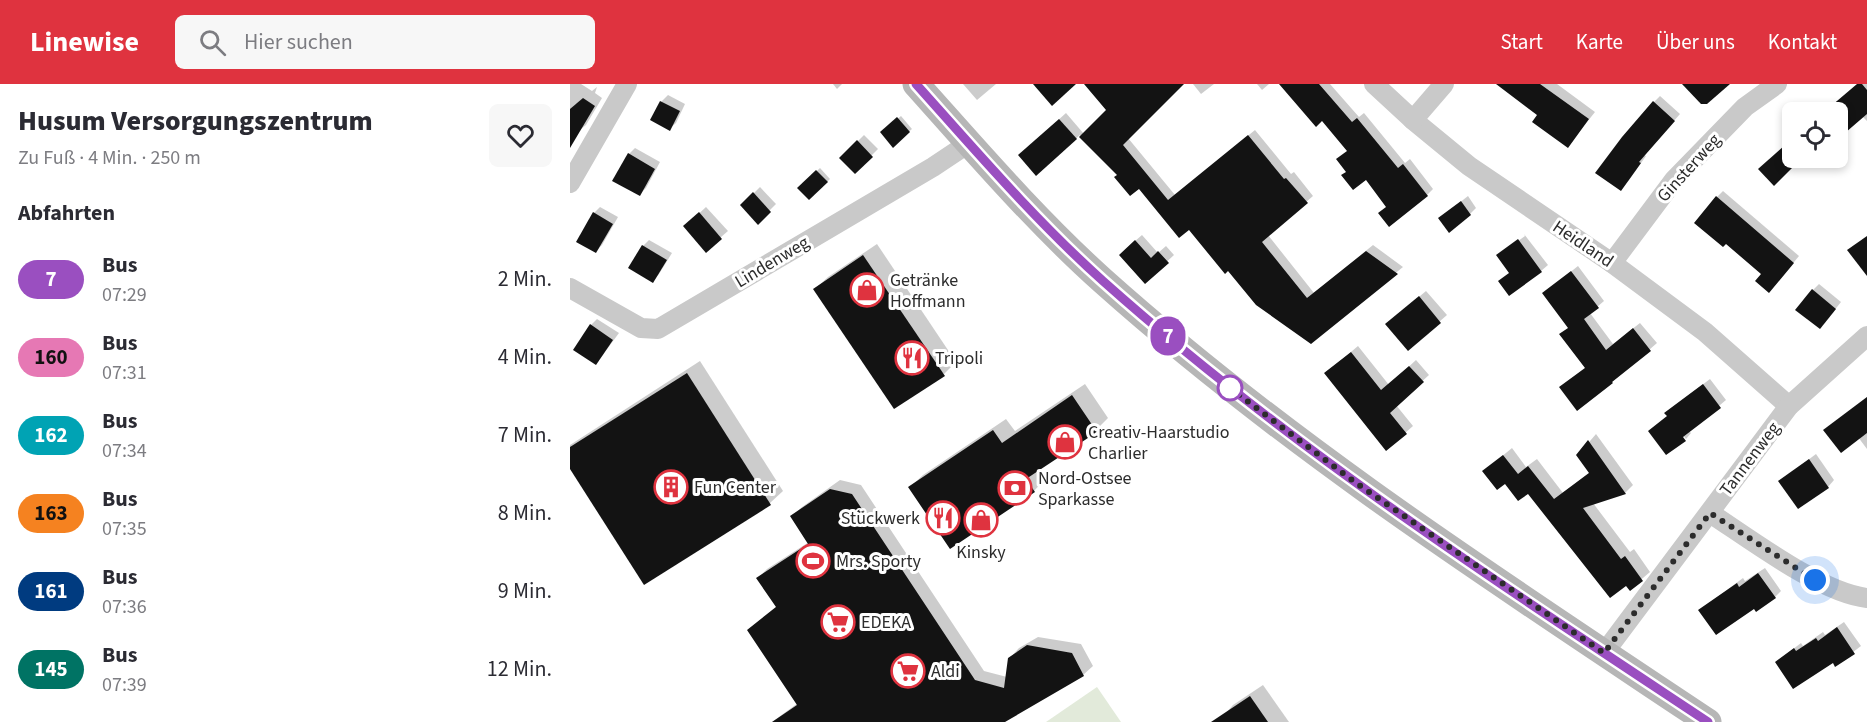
<!DOCTYPE html>
<html lang="de">
<meta charset="utf-8">
<style>
body{margin:0;font-family:"Source Sans 3",sans-serif;background:#f7f7f7;color:#2b2b33;height:100vh;display:flex;flex-direction:column;font-size:22px;white-space:nowrap}
*{box-sizing:border-box;margin:0}
p{font-size:20px;color:#7c7c81}
.icon{flex:none;width:33px;height:33px;fill:none;stroke:currentColor;stroke-width:2;stroke-linecap:round;stroke-linejoin:round}
.map{position:relative;flex:1;overflow:hidden}
.details{display:flex;flex-direction:column;background:#fff;width:570px}
.details>*{flex:none}
.badge{padding:0 12px;border-radius:20px;font-size:21px;line-height:39px}
.controls{position:absolute;left:1212px;top:18px;display:grid;gap:12px}
.controls a{display:grid;place-items:center;width:66px;height:66px;border-radius:9px;background:#fff;box-shadow:0 3px 9px #0003;font-size:30px}
.you{position:absolute;width:30px;height:30px;margin:-15px;border:4px solid #fff;border-radius:50%;background:#1a73e8;box-shadow:0 0 0 9px #1a73e833}
.map>.badge{position:absolute;translate:-50% -50%;box-shadow:0 0 0 3px #fff}
h2{padding:0 18px;font-size:22px;line-height:54px}
.round{display:grid;place-items:center;flex:none;width:63px;height:63px;border-radius:9px;background:#f7f7f7}
.summary{display:flex;align-items:center;justify-content:space-between;height:102px;padding:0 18px}
h1{font-size:28px;font-weight:800;line-height:45px}
ul{padding:0;list-style:none}
li{display:flex;align-items:center;gap:18px;height:78px;padding:0 18px}
li div{flex:1}
li b{display:block;font-size:22px}
li em{font-style:normal}
li .badge{min-width:66px;font-weight:700;text-align:center}
header{display:flex;align-items:center;gap:36px;box-sizing:border-box;height:84px;padding:0 30px;background:#df333f;color:#fff}
header strong{font-size:28px}
nav{display:flex;gap:33px;margin-inline-start:auto;font-size:21px}
.search{width:420px;height:54px;background:#f7f7f7;display:flex;align-items:center;gap:15px;box-sizing:border-box;padding:0 21px;border-radius:9px;color:#7c7c81;font-size:22px}
main{display:flex;flex:1;min-height:0}
.map>svg:first-child{display:block}
.green{fill:#e2eada}
.shadow{fill:#0003}
.building{fill:#131313}
.lines{fill:none;stroke-linecap:round;stroke-linejoin:round}
.street{stroke:#c9c9c9;stroke-width:20}
.secondary{stroke:#b6b6b6;stroke-width:27}
.line-casing{stroke:#fff;stroke-width:14}
.line{stroke:#9a4fc0;stroke-width:9}
.walk{stroke:#2c2c2c;stroke-width:6;stroke-dasharray:0 10.8}
.stop-dot{fill:#fff;stroke:#9a4fc0;stroke-width:3}
.labels{text-anchor:middle;dominant-baseline:central;stroke-width:6;stroke-linejoin:round;paint-order:stroke}
.street-label{font-size:18px;fill:#2c2c2c;stroke:#fff}
.poi-label{font-size:18px;fill:#2c2c2c;stroke:#fff;text-anchor:start}
</style>
<header>
<strong>Linewise</strong>
<div class="search"><svg class="icon" aria-label="search" viewBox="0 0 24 24"><circle cx="10" cy="10" r="6"/><path d="M15 15l6 6"/></svg>Hier suchen</div>
<nav><a>Start</a><a>Karte</a><a>Über uns</a><a>Kontakt</a></nav>
</header>
<main>
<section class="details">
<div class="summary"><div><h1>Husum Versorgungszentrum</h1><p>Zu Fuß · 4 Min. · 250 m</p></div><a class="round"><svg class="icon" aria-label="heart" viewBox="0 0 24 24"><path d="M12 20l-8-8c-3-5 5-10 8-4 3-6 11-1 8 4z"/></svg></a></div>
<h2>Abfahrten</h2>
<ul>
<li><span class="badge" style="background:#9a4fc0;color:#fff">7</span><div><b>Bus</b><p>07:29</p></div><em>2 Min.</em></li>
<li><span class="badge" style="background:#e678b4;color:#111">160</span><div><b>Bus</b><p>07:31</p></div><em>4 Min.</em></li>
<li><span class="badge" style="background:#00a3b4;color:#fff">162</span><div><b>Bus</b><p>07:34</p></div><em>7 Min.</em></li>
<li><span class="badge" style="background:#f58220;color:#111">163</span><div><b>Bus</b><p>07:35</p></div><em>8 Min.</em></li>
<li><span class="badge" style="background:#003b80;color:#fff">161</span><div><b>Bus</b><p>07:36</p></div><em>9 Min.</em></li>
<li><span class="badge" style="background:#007364;color:#fff">145</span><div><b>Bus</b><p>07:39</p></div><em>12 Min.</em></li>
</ul>
</section>
<div class="map">
<svg width="1297" height="638" viewBox="0 0 1297 638">
<rect width="100%" height="100%" fill="#fff"/>
<path class="green" d="M527,603L551,638H476Z"/>
<g class="shadow">
<path d="M0,0H11L22,7L27,3L25,9L32,14L16,41L0,54Z"/>
<path d="M263,0H272L267,5Z"/>
<path d="M393,0H426L407,16Z"/>
<path d="M516,0H601L558,54L605,111L685,46L721,90L724,88L743,112L698,151L744,209L803,161L833,183L741,258L659,185L619,144L569,103L549,90L510,51L466,90L456,65L496,29L514,50L538,26Z"/>
<path d="M623,0H644L631,10Z"/>
<path d="M687,0H699L692,6Z"/>
<path d="M711,0H760L789,33L794,29L835,79L840,75L863,105L857,111L777,87L778,66L753,35Z"/>
<path d="M929,0H987L1025,28L998,62L969,30Z"/>
<path d="M1289,0H1297V37L1292,32L1269,51L1271,53L1268,56V28H1255Z"/>
<path d="M98,11L115,20L106,39L99,45L82,36L91,18Z"/>
<path d="M1090,12L1110,30L1074,71L1076,72L1057,99L1084,18Z"/>
<path d="M331,32L342,45L323,61L312,48Z"/>
<path d="M294,51L308,65L285,88L271,74Z"/>
<path d="M1222,56V74H1248L1236,83L1229,76L1204,100L1197,78Z"/>
<path d="M65,64L90,78L76,104L70,110L59,70Z"/>
<path d="M250,84L260,95L240,114L229,104Z"/>
<path d="M190,103L206,120L188,138L172,121Z"/>
<path d="M1153,107L1229,172L1205,201L1193,189L1147,113Z"/>
<path d="M898,112L906,124L900,130L870,134Z"/>
<path d="M30,123L48,133L32,161L26,167L24,129Z"/>
<path d="M136,123L158,147L136,166L122,136Z"/>
<path d="M954,150L978,181L971,187L940,188L933,168L955,152Z"/>
<path d="M572,151L588,169L596,162L604,171L575,198L557,164Z"/>
<path d="M79,156L102,169L89,190L83,197L73,162Z"/>
<path d="M307,160L386,278L374,290L245,205L258,193Z"/>
<path d="M1008,182L1034,217L1020,229L1043,260L1070,239L1087,259L1042,298L1007,325L991,303L1016,283L999,243L974,209Z"/>
<path d="M1249,200L1271,218L1256,237L1243,206Z"/>
<path d="M856,207L877,231L838,265L824,234Z"/>
<path d="M27,235L49,249L26,280L21,241Z"/>
<path d="M788,262L819,301L846,276L859,291L826,321L843,342L817,365L763,283Z"/>
<path d="M130,277L213,407L200,419L74,499L0,382V361Z"/>
<path d="M1140,295L1156,316L1119,347L1121,349L1116,355L1098,332L1103,323Z"/>
<path d="M515,300L538,334L526,346L470,384L476,394L464,407L340,403L353,391L436,335L445,347Z"/>
<path d="M1297,313V365L1288,353L1262,340Z"/>
<path d="M1026,350L1063,401L1055,409L1023,419L1060,468L1064,465L1080,488L1060,505L958,407L914,387L942,364L956,383L967,375L993,409L1020,388L1008,371Z"/>
<path d="M1246,370L1264,396L1258,403L1210,397Z"/>
<path d="M270,396L291,401L414,587L437,593L440,574L449,564L468,553L511,560L523,582L513,591L433,638H202L228,619L179,546L207,522L188,494L197,485L239,458L222,432L232,423Z"/>
<path d="M1195,484L1211,507L1205,513L1184,523L1130,526L1173,494L1175,497Z"/>
<path d="M1274,538L1291,562L1266,581L1263,577L1206,578L1231,559L1233,562L1253,548L1255,551Z"/>
<path d="M693,601L719,638H648L663,621Z"/>
</g>
<g class="building">
<path d="M463,0H506L482,22Z"/>
<path d="M514,0H614L553,61L598,116L678,51L714,95L716,94L738,119L692,158L737,214L796,167L828,190L741,260L686,221L658,187L655,190L619,146L609,154L569,105L560,112L544,93L547,91L509,53L536,26Z"/>
<path d="M709,0H749L782,38L787,34L828,84L833,80L858,112L819,143L808,129L816,123L796,96L783,106L771,91L776,88L766,75L777,67L752,37L746,43Z"/>
<path d="M926,0H970L1019,35L998,64L962,38L967,31Z"/>
<path d="M1112,0H1160L1137,20H1131Z"/>
<path d="M1287,0H1292L1297,6V30L1268,55V28H1254Z"/>
<path d="M13,14L25,22L0,64V25Z"/>
<path d="M90,17L110,27L100,47L80,36Z"/>
<path d="M1083,17L1105,37L1069,78L1071,79L1051,107L1025,89L1052,53Z"/>
<path d="M327,33L340,48L323,64L310,48Z"/>
<path d="M489,35L507,55L466,92L448,71Z"/>
<path d="M1222,55V84L1204,102L1188,85Z"/>
<path d="M287,56L303,73L285,90L269,74Z"/>
<path d="M58,69L85,85L70,112L42,97Z"/>
<path d="M246,86L258,98L239,116L227,104Z"/>
<path d="M183,108L201,128L188,141L170,121Z"/>
<path d="M1146,112L1224,179L1199,209L1185,197L1191,190L1156,160L1153,163L1124,139Z"/>
<path d="M891,117L901,131L879,149L868,134Z"/>
<path d="M23,128L43,140L26,169L6,158Z"/>
<path d="M129,128L152,155L136,169L113,142Z"/>
<path d="M1297,152V192L1277,166Z"/>
<path d="M948,155L972,188L939,212L928,197L939,189L926,171Z"/>
<path d="M565,156L581,174L588,167L599,179L575,200L549,171Z"/>
<path d="M72,161L97,176L83,199L58,184Z"/>
<path d="M293,171L375,292L324,325L243,205Z"/>
<path d="M1001,187L1029,224L1014,235L1036,266L1063,244L1081,267L1042,298L1043,299L1007,327L989,303L1015,284L989,250L998,244L972,209Z"/>
<path d="M1242,205L1266,225L1250,245L1225,226Z"/>
<path d="M849,212L871,239L838,267L815,240Z"/>
<path d="M20,240L43,256L26,281L3,266Z"/>
<path d="M781,268L811,306L839,282L854,298L820,329L837,350L816,367L754,289Z"/>
<path d="M117,289L201,421L74,501L0,385V363Z"/>
<path d="M1133,300L1151,324L1113,353L1116,357L1096,371L1078,347L1097,332L1094,329Z"/>
<path d="M502,311L527,348L456,395L465,408L380,465L338,403L423,346L432,359Z"/>
<path d="M1297,313V349L1271,369L1253,346Z"/>
<path d="M1018,356L1056,410L1013,424L1051,475L1055,472L1073,497L1060,507L1056,502L1040,514L958,410L948,417L935,400L927,406L912,387L933,371L948,390L958,382L984,415L1019,389L1006,371Z"/>
<path d="M1239,375L1259,404L1228,425L1208,397Z"/>
<path d="M260,405L282,410L405,596L434,604L438,574L457,561L502,569L514,592L435,638H202L227,621L177,546L206,523L186,494L238,460L220,432Z"/>
<path d="M1188,489L1206,514L1186,528L1184,525L1146,551L1128,526L1167,499L1169,503Z"/>
<path d="M1267,543L1285,570L1265,583L1263,579L1223,605L1205,578L1224,564L1226,567L1246,554L1248,557Z"/>
<path d="M680,612L698,638H641Z"/>
</g>
<g class="lines">
<g class="street">
<path d="M804,0L843,36L899,82L1042,179L1135,248L1219,322"/>
<path d="M843,36L874,0"/>
<path d="M0,99L57,0"/>
<path d="M1042,179L1104,96L1175,23L1207,0"/>
<path d="M0,204L71,244L88,245L363,83L399,59"/>
<path d="M1140,429C1180,455 1251,509 1297,514"/>
<path d="M1034,569L1219,322L1297,252"/>
</g>
<path class="secondary" d="M346,0C406,67 466,137 533,197C720,364 931,500 1138,638"/>
</g>
<g class="lines">
<g class="line-casing">
<path id="line" d="M346,0C406,67 466,137 533,197C720,364 930,500 1138,638"/>
</g>
<use href="#line" class="line"/>
<path class="walk" d="M660,304L656,301L786,399L1034,569L1140,429L1245,496"/>
</g>
<defs>
<g id="shop-ring" transform="scale(1.725)"><circle r="9.5" fill="#fff" stroke="#df333f" stroke-width="1.5"/><path d="M-5-2.5h2.3a2.7 3.5 0 0 1 5.4 0H5L5.5 6h-11ZM-1.5-2.5h3a1.5 2.3 0 0 0-3 0Z" fill="#df333f"/></g>
<g id="restaurant-ring" transform="scale(1.725)"><circle r="9.5" fill="#fff" stroke="#df333f" stroke-width="1.5"/><path d="M-5-6h1v4h1v-4h1v4h1v-4h1v5L-1.5 .5V6h-2V.5L-5-1ZM5-6V6H3V1.5H1.5Q1.5-4 5-6Z" fill="#df333f"/></g>
<g id="building-ring" transform="scale(1.725)"><circle r="9.5" fill="#fff" stroke="#df333f" stroke-width="1.5"/><path d="M-4-6H4V6H1V3H-1V6H-4ZM-2.5-4.3h1.7v1.8h-1.7ZM.8-4.3h1.7v1.8H.8ZM-2.5-1h1.7V.8h-1.7ZM.8-1h1.7V.8H.8Z" fill="#df333f"/></g>
<g id="bank-ring" transform="scale(1.725)"><circle r="9.5" fill="#fff" stroke="#df333f" stroke-width="1.5"/><path d="M-6-4H6V4H-6ZM0-2.3a2.3 2.3 0 1 0 0 4.6a2.3 2.3 0 1 0 0-4.6Z" fill="#df333f"/></g>
<g id="stadium-ring" transform="scale(1.725)"><circle r="9.5" fill="#fff" stroke="#df333f" stroke-width="1.5"/><path d="M0-5a6.5 5 0 1 0 0 10a6.5 5 0 1 0 0-10ZM-3.5-1.8h7v3.6h-7Z" fill="#df333f"/></g>
<g id="supermarket-ring" transform="scale(1.725)"><circle r="9.5" fill="#fff" stroke="#df333f" stroke-width="1.5"/><path d="M-6-5.5h2.5l.6 2H6L4.5 2H-2.5L-4.4-4H-6ZM-1.5 3.2a1.3 1.3 0 1 0 .1 0ZM3 3.2a1.3 1.3 0 1 0 .1 0Z" fill="#df333f"/></g>
</defs>
<g fill-rule="evenodd">
<use href="#shop-ring" x="297" y="206"/>
<use href="#restaurant-ring" x="342" y="274"/>
<use href="#shop-ring" x="495" y="358"/>
<use href="#building-ring" x="101" y="403"/>
<use href="#bank-ring" x="445" y="404"/>
<use href="#restaurant-ring" x="373" y="434"/>
<use href="#shop-ring" x="411" y="436"/>
<use href="#stadium-ring" x="243" y="477"/>
<use href="#supermarket-ring" x="268" y="538"/>
<use href="#supermarket-ring" x="338" y="587"/>
</g>
<circle class="stop-dot" cx="660" cy="304" r="12"/>
<g class="labels">
<g class="street-label">
<text transform="translate(1119 84) rotate(-48)">Ginsterweg</text>
<text transform="translate(1013 160) rotate(34)">Heidland</text>
<text transform="translate(202 178) rotate(-31)">Lindenweg</text>
<text transform="translate(1180 375) rotate(-53)">Tannenweg</text>
</g>
<g class="poi-label">
<text x="320" y="196">Getränke<tspan x="320" dy="21">Hoffmann</tspan></text>
<text x="365" y="274">Tripoli</text>
<text x="518" y="348">Creativ-Haarstudio<tspan x="518" dy="21">Charlier</tspan></text>
<text x="468" y="394">Nord-Ostsee<tspan x="468" dy="21">Sparkasse</tspan></text>
<text x="124" y="403">Fun Center</text>
<text x="350" y="434" text-anchor="end">Stückwerk</text>
<text x="411" y="468" text-anchor="middle">Kinsky</text>
<text x="266" y="477">Mrs. Sporty</text>
<text x="291" y="538">EDEKA</text>
<text x="361" y="587">Aldi</text>
</g>
</g>
</svg>
<div class="controls">
<a><svg class="icon" aria-label="locate" viewBox="0 0 24 24"><circle cx="12" cy="12" r="6"/><path d="M12 2v4M12 18v4M2 12h4M18 12h4"/></svg></a>
</div>
<div class="you" style="left:1245px;top:496px"></div>
<b class="badge" style="left:598px;top:252px;background:#9a4fc0;color:#fff">7</b>
</div>
</main>
